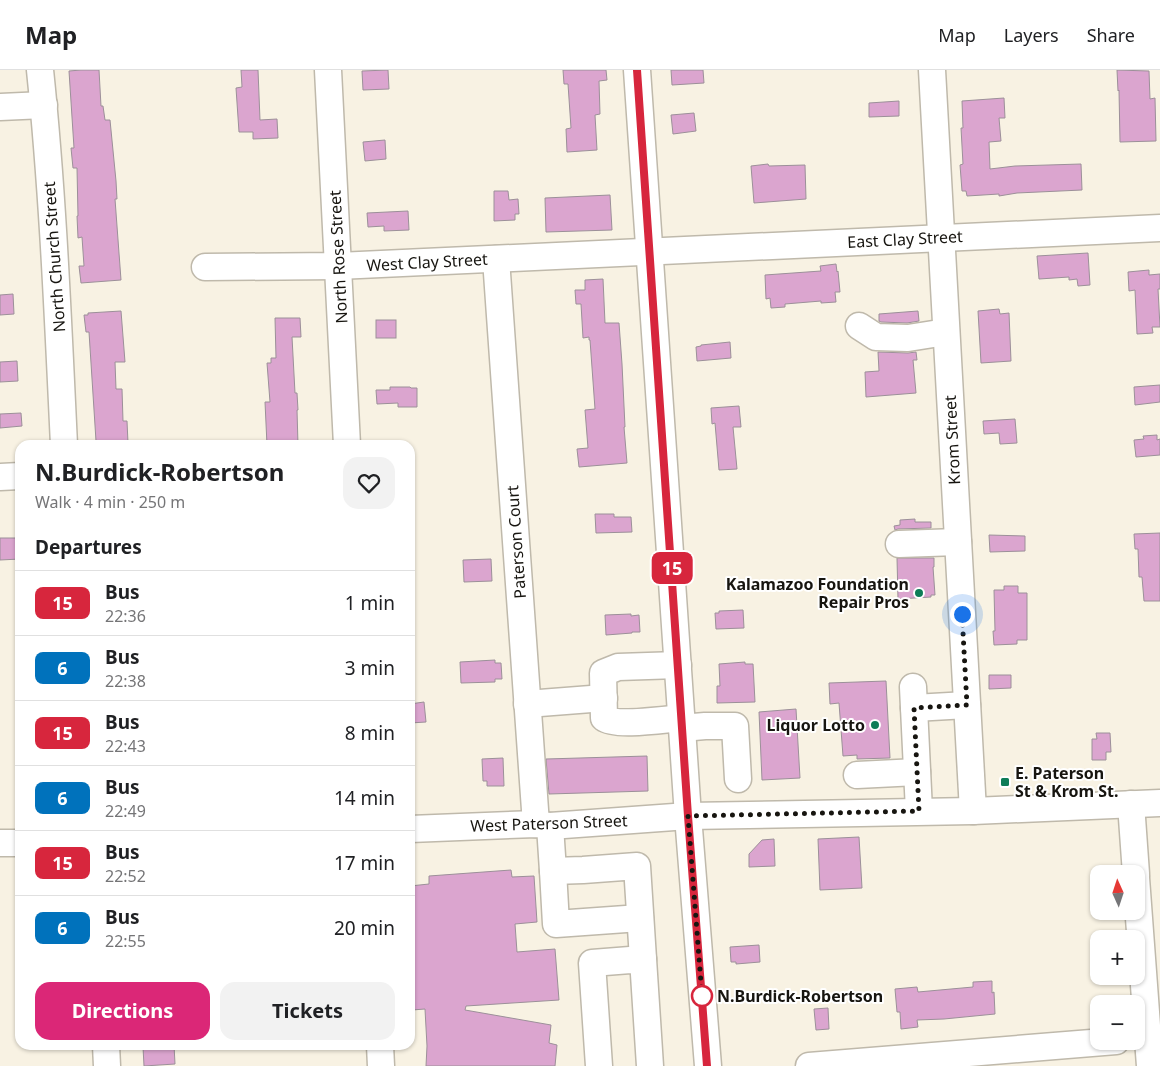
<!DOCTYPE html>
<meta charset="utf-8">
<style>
body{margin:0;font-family:"Noto Sans",sans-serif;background:#f2f2f2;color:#202124;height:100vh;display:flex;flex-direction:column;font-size:19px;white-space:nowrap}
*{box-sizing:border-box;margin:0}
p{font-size:16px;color:#757577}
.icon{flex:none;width:28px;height:28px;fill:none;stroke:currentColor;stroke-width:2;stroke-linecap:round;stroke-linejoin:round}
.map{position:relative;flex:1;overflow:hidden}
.sheet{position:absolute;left:15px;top:370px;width:400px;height:610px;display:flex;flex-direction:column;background:#fff;border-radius:15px;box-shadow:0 1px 4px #0004}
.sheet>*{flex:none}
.badge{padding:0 10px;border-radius:8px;font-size:18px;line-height:32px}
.needle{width:32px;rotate:357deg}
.buttons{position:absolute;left:1090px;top:795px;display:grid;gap:10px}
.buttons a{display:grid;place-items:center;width:55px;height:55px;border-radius:10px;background:#fff;box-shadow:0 1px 4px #0004;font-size:25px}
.you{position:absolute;width:25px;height:25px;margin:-12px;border:4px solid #fff;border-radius:50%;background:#1a73e8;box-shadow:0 0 0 8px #1a73e833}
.map>.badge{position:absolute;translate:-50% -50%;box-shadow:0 0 0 2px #fff}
h2{padding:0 20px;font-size:19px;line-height:45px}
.round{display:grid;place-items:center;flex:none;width:52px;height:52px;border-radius:15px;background:#f2f2f2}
.head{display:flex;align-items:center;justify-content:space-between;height:85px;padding:0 20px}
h1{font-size:24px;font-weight:700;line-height:38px}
.cta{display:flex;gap:10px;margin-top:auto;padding:10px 20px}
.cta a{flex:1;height:58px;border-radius:15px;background:#db2777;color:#fff;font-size:20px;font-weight:700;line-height:58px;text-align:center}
.cta a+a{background:#f2f2f2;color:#202124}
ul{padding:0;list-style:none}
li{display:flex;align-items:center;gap:15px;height:65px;padding:0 20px;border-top:1px solid #e0e0e0}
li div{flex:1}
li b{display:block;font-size:19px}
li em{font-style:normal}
li .badge{min-width:55px;font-weight:700;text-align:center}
header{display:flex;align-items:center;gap:30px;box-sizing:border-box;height:70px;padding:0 25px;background:#fff;border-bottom:1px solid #e0e0e0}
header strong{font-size:24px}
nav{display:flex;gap:28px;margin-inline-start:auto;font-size:18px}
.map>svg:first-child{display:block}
.building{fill:#dba5cf;stroke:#9c9099}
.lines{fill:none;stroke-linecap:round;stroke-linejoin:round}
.minor-casing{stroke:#bfb9ab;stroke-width:29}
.minor{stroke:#fff;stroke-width:26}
.line-casing{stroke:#fff;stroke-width:11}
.line{stroke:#d7263d;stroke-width:8}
.walk{stroke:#171510;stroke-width:5;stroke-dasharray:0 9}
.poi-dot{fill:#0e7c57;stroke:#fff;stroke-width:2}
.stop-dot{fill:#fff;stroke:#d7263d;stroke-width:2.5}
.labels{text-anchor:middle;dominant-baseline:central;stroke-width:4;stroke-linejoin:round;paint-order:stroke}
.street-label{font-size:16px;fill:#171510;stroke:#fff}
.poi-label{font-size:16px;font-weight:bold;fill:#171510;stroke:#fff;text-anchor:end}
.stop-label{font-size:16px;font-weight:bold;fill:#171510;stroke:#fff;text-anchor:start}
</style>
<header>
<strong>Map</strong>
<nav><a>Map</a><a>Layers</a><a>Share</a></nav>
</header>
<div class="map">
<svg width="1160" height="996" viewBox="0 0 1160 996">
<rect width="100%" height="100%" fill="#f8f2e3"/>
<g class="building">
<path d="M81,0H99L101,36H103L105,50H110L116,111L117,129H115L121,210L81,213L79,196H84L82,167L78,168L77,146H78L77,98H73L71,78H74L69,1Z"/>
<path d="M241,0H258L260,50L277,49L278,68L253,69V62H239L236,18L242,17Z"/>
<path d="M388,0L389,19L363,20L362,1Z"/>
<path d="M563,0H606L607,10L599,11L600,44L595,45L597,80L567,82L566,59L571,58L568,14H564Z"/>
<path d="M671,0H703L704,13L672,15Z"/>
<path d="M1117,0L1149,1L1150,29L1155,28L1156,71L1120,72L1119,20L1118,21Z"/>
<path d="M1004,28L1005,48H999L1001,71L989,72L990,99L1015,96L1081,94L1082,120L1017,123L999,126V124L967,126L966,121H962L960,95L963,94L961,58H963L962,31Z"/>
<path d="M899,31V46L869,47V33Z"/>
<path d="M694,43L696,61L673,64L671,45Z"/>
<path d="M385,70L386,89L365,91L363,72Z"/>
<path d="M768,94L769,96L805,95L806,129L754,133L751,96Z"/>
<path d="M494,121H508L509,130L518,129L519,144H515V150L494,151Z"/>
<path d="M610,125L612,160L546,162L545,128Z"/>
<path d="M408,141L409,160L384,161V156L368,157L367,143Z"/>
<path d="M1088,183L1090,215L1078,216L1077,209L1069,210V207L1039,209L1037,186Z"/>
<path d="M836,194L837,202L838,201L840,222H835L836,232L821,233V231L785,234V237L771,238L770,228L766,229L765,205L821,201L820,196Z"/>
<path d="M1149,200V205L1160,204V219H1158L1160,257H1152L1153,263L1137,264L1135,220L1129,221L1128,202Z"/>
<path d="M603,209L605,253H619L622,294L625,357H624L627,393L579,397L577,379L588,378L585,340L595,339L590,270H589V267L583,268L581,234H576L575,220H585V210Z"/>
<path d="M13,224L14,244L0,245V225Z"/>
<path d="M999,239L1000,244L1009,243L1011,291L981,293L978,241Z"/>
<path d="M121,241L125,292H115L116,319H122L123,351H127L128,373L104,374V371H96L89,262H86L84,245H88V243Z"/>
<path d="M918,241L919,251L907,253L881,252L879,251V244Z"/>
<path d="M275,248H300L301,267H292L295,323H297L298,340H297L298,375H267L265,332H270L267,293H271V288H276Z"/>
<rect x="376" y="250" width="20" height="18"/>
<path d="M730,272L731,288L697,291L696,277L701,276V275Z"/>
<path d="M878,282L908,283L916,282L917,290H913L916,323L866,327L865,302L879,301Z"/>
<path d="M17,291L18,311L0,312V292Z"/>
<path d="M1160,315V332L1135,335L1134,317Z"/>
<path d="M390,317H410L411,318H417V337H398V333L377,334L376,320H390Z"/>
<path d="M739,336L741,357H733L737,399L719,400L715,353L712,354L711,338Z"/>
<path d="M21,343L22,356L0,358V344Z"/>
<path d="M1015,349L1017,373L1000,374L999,363L984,364L983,351Z"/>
<path d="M1157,365V370L1160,369V385L1136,387L1134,370L1144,369L1143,366Z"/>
<path d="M595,444H614V447H631L632,462L596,463Z"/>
<path d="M915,449V452H931V458L898,459L895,460L894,456L900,455V450Z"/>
<path d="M1160,463V531H1144L1142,507H1139L1138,479H1135L1134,464Z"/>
<path d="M989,465L1025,466V481L990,482Z"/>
<path d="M0,468H20V489L0,490Z"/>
<path d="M897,488H934V497H933L935,525H931V527L898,529Z"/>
<path d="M491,489L492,511L464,512L463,490Z"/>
<path d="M1004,516H1018V523H1027V570H1017V574L994,575L993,561H995L994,520H1004Z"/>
<path d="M743,540L744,558L716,559L715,543H719V541Z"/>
<path d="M631,544V546L639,545L640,562H632V563L606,565L605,545Z"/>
<path d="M495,590V593H501L502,609H495V612L461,613L460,592Z"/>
<path d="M745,592V594H753L755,632L717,633V616H720L719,594Z"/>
<path d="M989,605H1011V618L989,619Z"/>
<path d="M886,611L890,688L857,689V685L843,686L839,633L830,634L829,613Z"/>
<path d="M424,632L426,652L410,653V634Z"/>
<path d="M796,639L800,708L762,710L759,642Z"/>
<path d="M1096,663H1110L1111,682H1106V690H1092V669H1097Z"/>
<path d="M647,686L648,721L549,724L546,689Z"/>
<path d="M503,688L504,716H487V711H483L482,689Z"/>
<path d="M859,767L862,818L820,820L818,769Z"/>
<path d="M774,769L775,796L749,797V784L762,770Z"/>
<path d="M511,800L512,807L534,806L537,852L515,854L517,882L555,879L559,930L466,936L465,940L551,955L549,973L557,975L555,996H426L427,976L425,939L412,940L410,914V890H413L410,852V816L429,814V806Z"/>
<path d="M759,875L760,892L736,894V892H731L730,877Z"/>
<path d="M992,911V923L994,922L995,944L944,949L917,950L918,957L901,959L900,942H897L895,919L917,917L918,922L973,917V912Z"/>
<path d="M828,938L829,959L816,960L814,939Z"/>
<path d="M174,975L175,994L144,996L143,977Z"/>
</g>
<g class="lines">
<g class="minor-casing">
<g id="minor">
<path d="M40,0C53,125 58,250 64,375"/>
<path d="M328,0L347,375"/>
<path d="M637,0L688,746L708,996"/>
<path d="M932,0L973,741"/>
<path d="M0,37L44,35"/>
<path d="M496,189L536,754"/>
<path d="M205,197L338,196L1160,158"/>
<path d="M859,256L876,267L908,268L946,262"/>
<path d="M0,407L20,406"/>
<path d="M899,474L958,472"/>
<path d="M678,595L618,597L603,603L604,648C616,657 666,649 682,648"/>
<path d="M913,617L919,741"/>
<path d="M527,634L604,628"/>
<path d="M914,638L967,635"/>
<path d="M682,658L705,656H735L738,709"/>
<path d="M857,705L917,702"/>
<path d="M1131,734L1136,804"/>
<path d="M550,756L553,801L583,800L637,796L643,889"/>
<path d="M410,759L536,754L550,756L688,746L973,741L1160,733"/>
<path d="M0,773H20"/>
<path d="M553,801L556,854L640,848"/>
<path d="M1136,808L1150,996"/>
<path d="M106,975L107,996"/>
<path d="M380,975L381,996"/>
<path d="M599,996L592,893L643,889L650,996"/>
<path d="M809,996L1116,971"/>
</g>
</g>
<use href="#minor" class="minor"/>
</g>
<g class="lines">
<g class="line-casing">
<path id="line" d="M637,0L688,746L707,996"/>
</g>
<use href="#line" class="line"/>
<path class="walk" d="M702,926L688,746L919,741L914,638L967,635L962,544"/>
</g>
<g class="poi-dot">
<circle cx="919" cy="523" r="5"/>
<circle cx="875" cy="655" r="5"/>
<rect x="1000" y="707" width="10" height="10" rx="2.5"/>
</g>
<circle class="stop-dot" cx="702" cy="926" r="10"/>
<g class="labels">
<g class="street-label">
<text transform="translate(905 169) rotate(-3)">East Clay Street</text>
<text transform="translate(54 187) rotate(-94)">North Church Street</text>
<text transform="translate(338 187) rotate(-93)">North Rose Street</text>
<text transform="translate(427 192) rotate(-3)">West Clay Street</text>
<text transform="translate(952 370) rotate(-93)">Krom Street</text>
<text transform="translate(516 472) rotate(-94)">Paterson Court</text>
<text transform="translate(549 753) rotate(-2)">West Paterson Street</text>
</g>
<g class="poi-label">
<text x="909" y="514">Kalamazoo Foundation<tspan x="909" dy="18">Repair Pros</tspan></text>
<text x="865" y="655">Liquor Lotto</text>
<text x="1015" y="703" text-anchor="start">E. Paterson<tspan x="1015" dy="18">St &amp; Krom St.</tspan></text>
</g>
<g class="stop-label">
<text x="717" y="926">N.Burdick-Robertson</text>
</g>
</g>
</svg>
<div class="buttons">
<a><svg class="needle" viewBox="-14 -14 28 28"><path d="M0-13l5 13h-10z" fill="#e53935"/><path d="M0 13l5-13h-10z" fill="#757577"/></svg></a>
<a>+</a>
<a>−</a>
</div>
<div class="you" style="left:962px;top:544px"></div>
<b class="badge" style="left:672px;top:498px;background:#d7263d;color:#fff">15</b>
<section class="sheet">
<div class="head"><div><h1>N.Burdick-Robertson</h1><p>Walk · 4 min · 250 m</p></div><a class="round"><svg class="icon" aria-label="heart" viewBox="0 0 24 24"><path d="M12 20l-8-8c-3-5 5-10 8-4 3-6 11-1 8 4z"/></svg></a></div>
<h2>Departures</h2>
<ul>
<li><span class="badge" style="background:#d7263d;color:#fff">15</span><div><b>Bus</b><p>22:36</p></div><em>1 min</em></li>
<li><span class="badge" style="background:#0072bc;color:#fff">6</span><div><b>Bus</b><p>22:38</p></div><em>3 min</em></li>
<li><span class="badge" style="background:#d7263d;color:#fff">15</span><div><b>Bus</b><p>22:43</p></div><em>8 min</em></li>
<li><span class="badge" style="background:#0072bc;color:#fff">6</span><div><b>Bus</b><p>22:49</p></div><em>14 min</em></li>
<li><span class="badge" style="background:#d7263d;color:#fff">15</span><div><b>Bus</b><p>22:52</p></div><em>17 min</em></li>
<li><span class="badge" style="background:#0072bc;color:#fff">6</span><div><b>Bus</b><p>22:55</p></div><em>20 min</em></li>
</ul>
<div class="cta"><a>Directions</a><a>Tickets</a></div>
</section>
</div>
